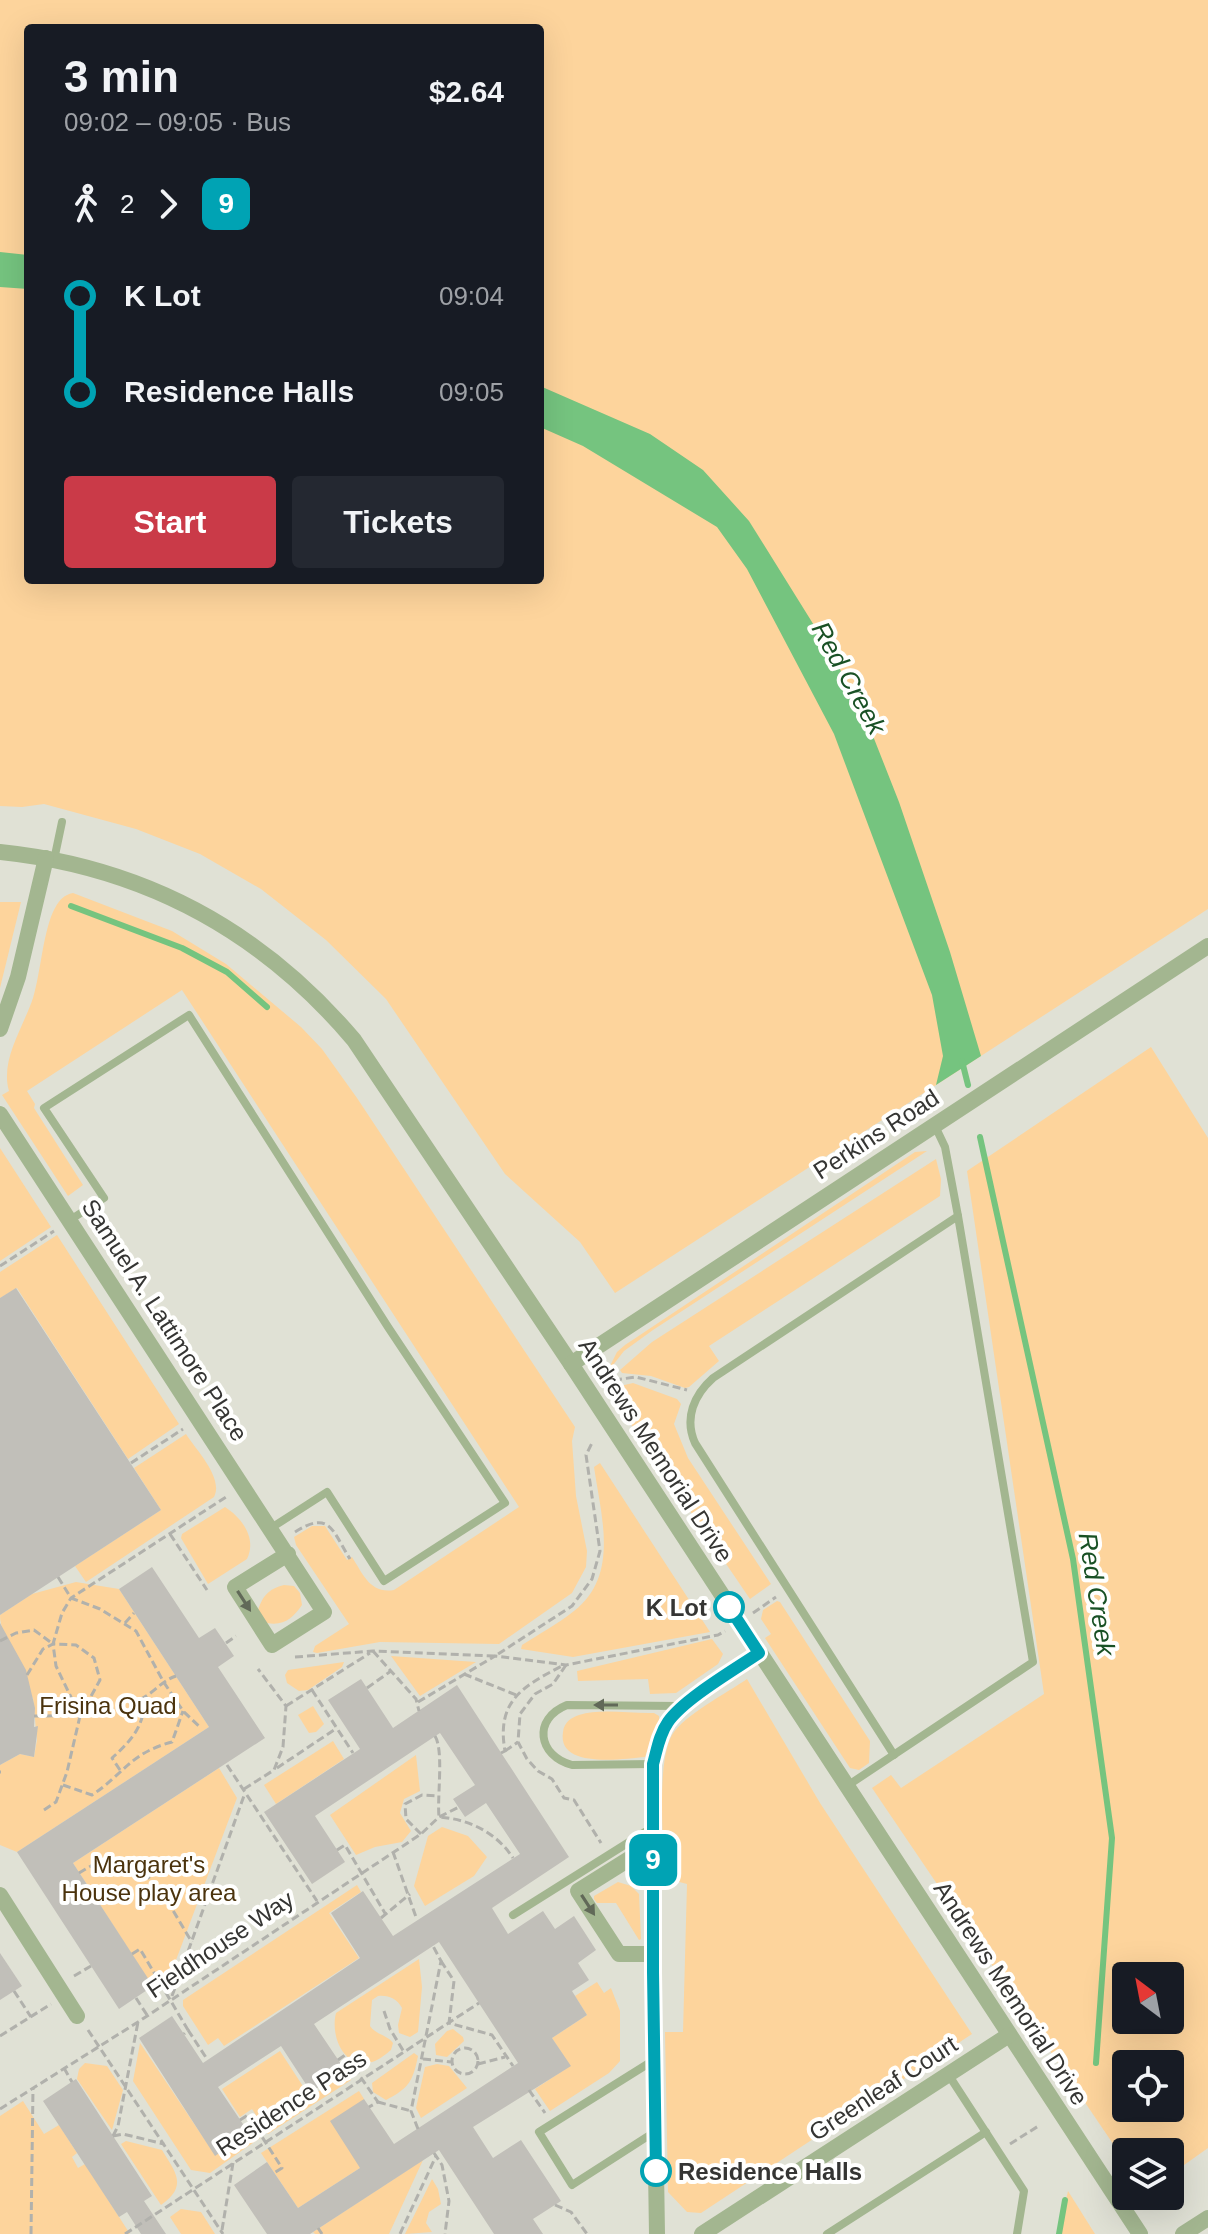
<!DOCTYPE html>
<meta charset="utf-8">
<style>
body{margin:0;font-family:Arial,sans-serif;background:#242831;color:#f1f3f6;height:100vh;display:flex;flex-direction:column;font-size:30px;white-space:nowrap}
*{box-sizing:border-box;margin:0}
p{font-size:26px;color:#9ea1a6}
.icon{flex:none;width:44px;height:44px;fill:none;stroke:currentColor;stroke-width:2;stroke-linecap:round;stroke-linejoin:round}
.map{position:relative;flex:1;overflow:hidden}
.side{position:absolute;left:24px;top:24px;width:520px;height:560px;display:flex;flex-direction:column;background:#171b24;border-radius:8px;box-shadow:0 8px 32px #0002}
.side>*{flex:none}
.badge{padding:0 16px;border-radius:12px;font-size:28px;line-height:52px}
.needle{width:52px;rotate:328deg}
.controls{position:absolute;left:1112px;top:1962px;display:grid;gap:16px}
.controls a{display:grid;place-items:center;width:72px;height:72px;border-radius:8px;background:#171b24;box-shadow:0 8px 32px #0002;font-size:40px}
.map>.badge{position:absolute;translate:-50% -50%;box-shadow:0 0 0 4px #fff}
.legs{display:flex;align-items:center;gap:12px;height:88px;padding:0 40px;font-size:26px}
.legs p{margin-inline-start:auto}
.headline{display:flex;align-items:center;justify-content:space-between;height:136px;padding:0 40px}
h1{font-size:44px;font-weight:600;line-height:60px}
.button{display:flex;gap:16px;margin-top:auto;padding:16px 40px}
.button a{flex:1;height:92px;border-radius:8px;background:#ca3a48;color:#fff;font-size:32px;font-weight:600;line-height:92px;text-align:center}
.button a+a{background:#242831;color:#f1f3f6}
ul{padding:0 40px;list-style:none}
li{display:flex;align-items:center;gap:28px;height:96px;font-size:30px}
li i{display:grid;place-items:center;width:12px;height:100%;margin:0 10px;background:currentColor}
li i::after{content:'';width:20px;height:20px;margin:-10px;border:6px solid;border-radius:50%;background:#171b24}
li p{margin-inline-start:auto}
li:first-child i{background:linear-gradient(#0000 50%,currentColor 0)}
li:last-child i{background:linear-gradient(currentColor 50%,#0000 0)}
.map>svg:first-child{display:block}
.built{fill:#e0e1d5;fill-rule:evenodd}
.green{fill:#fdd49c;fill-rule:evenodd}
.water{fill:#75c47f}
.lines{fill:none;stroke-linecap:round;stroke-linejoin:round}
.stream{stroke:#75c47f;stroke-width:6}
.building{fill:#c1bfb9}
.path{stroke:#b1b1ac;stroke-width:3;stroke-dasharray:8 4;stroke-linecap:butt}
.lane{stroke:#a3b690;stroke-width:8}
.street{stroke:#a3b690;stroke-width:16}
.oneway{fill:#616958}
.line-1-casing{stroke:#fff;stroke-width:18}
.line-1{stroke:#00a3b4;stroke-width:12}
.stop-1-dot{fill:#fff;stroke:#00a3b4;stroke-width:4}
.labels{text-anchor:middle;dominant-baseline:central;stroke-width:8;stroke-linejoin:round;paint-order:stroke}
.street-label{font-size:24px;fill:#353533;stroke:#fffffe}
.stop-label{font-size:24px;font-weight:bold;fill:#353533;stroke:#fffffe;text-anchor:end}
.park-label{font-size:24px;fill:#4b330d;stroke:#fffffe}
.water-label{font-size:26px;font-style:italic;fill:#195125;stroke:#fffffe}
</style>
<div class="map">
<svg width="1208" height="2234" viewBox="0 0 1208 2234">
<rect width="100%" height="100%" fill="#eeeee8"/>
<path class="built" d="M0,0H1208V2234H0ZM28,28H540V580H28ZM1126,1976H1170V2020H1126ZM1126,2064H1170V2108H1126ZM1126,2152H1170V2196H1126Z"/>
<g class="green">
<path d="M0,0H1208V909L615,1293L580,1242L505,1174L386,999L326,940L261,889L200,854L136,829L44,804L22,807L0,806ZM28,28H540V580H28Z"/>
<path d="M73,893L172,931L226,964L301,1027L322,1049L357,1098L575,1427L572,1441L576,1496L587,1551L586,1567L572,1593L499,1644L380,1642L317,1653L313,1652L315,1646L349,1624L296,1545L294,1537L312,1526H325L347,1560L352,1557C363,1574 370,1594 394,1590L519,1507L182,990L27,1091L35,1104L34,1108L83,1185L68,1196L2,1095L9,1091C0,1060 23,1028 33,998C41,972 43,930 55,908C60,899 64,895 73,893Z"/>
<path d="M0,902H21L0,988Z"/>
<path d="M1151,1047L1208,1138V2148L1170,2175V2152H1126V2163L872,1788L891,1775L901,1788L1044,1694L967,1171ZM1170,1976V2020H1126V1976ZM1126,2064H1170V2108H1126Z"/>
<path d="M0,1148L51,1227L0,1261Z"/>
<path d="M927,1151L653,1330L624,1351L606,1374L617,1352L625,1345L915,1152Z"/>
<path d="M936,1159L941,1179L940,1196L709,1346L719,1361L689,1387L685,1388L651,1376L622,1373L620,1370L652,1342Z"/>
<path d="M57,1235L179,1424L128,1459L17,1288L0,1298V1272Z"/>
<path d="M633,1383L677,1399L681,1404L674,1424L688,1458L771,1584L750,1599L607,1389Z"/>
<path d="M186,1434C196,1450 224,1478 214,1497L86,1582L75,1566L161,1510L134,1468Z"/>
<path d="M600,1463L710,1632L573,1657L521,1649L522,1645C539,1634 558,1624 574,1611C620,1575 601,1516 594,1467Z"/>
<path d="M225,1507C242,1518 257,1538 247,1559L208,1584L181,1538L182,1534Z"/>
<path d="M76,1582L119,1589L209,1727L17,1852L0,1845V1765L20,1754L34,1757L37,1740L33,1698L26,1692C28,1656 0,1642 0,1615L32,1594Z"/>
<path d="M284,1585L294,1586L300,1593L302,1605C293,1618 284,1626 267,1623L258,1610C263,1595 269,1589 284,1585Z"/>
<path d="M777,1601L780,1602L870,1741L869,1763L859,1770L850,1768L765,1638L771,1634L761,1619L763,1610Z"/>
<path d="M712,1639L723,1654L718,1664L676,1693L650,1694L648,1679L578,1681L577,1671Z"/>
<path d="M391,1656L476,1662L420,1696Z"/>
<path d="M344,1662L342,1667L308,1690L299,1691L287,1683L285,1675L288,1670Z"/>
<path d="M747,1679L820,1803L972,2034L701,2213L687,2212L668,2192L665,2032H683L687,1884L664,1878C664,1844 656,1763 672,1735C684,1715 727,1693 747,1679Z"/>
<path d="M313,1706L324,1724L316,1732L309,1733L298,1715Z"/>
<path d="M654,1713L659,1716V1720L645,1757C622,1759 557,1769 563,1732C564,1723 570,1718 579,1715C601,1708 631,1714 654,1713Z"/>
<path d="M333,1741L344,1759L276,1804L264,1785Z"/>
<path d="M416,1755L420,1791L404,1799L400,1813L411,1831L402,1842L375,1847L356,1855L330,1815Z"/>
<path d="M219,1768L237,1798L170,1976L153,1987L73,1863Z"/>
<path d="M442,1827L468,1836L487,1857L474,1876L425,1906L414,1886L428,1836Z"/>
<path d="M618,1882L631,1886L639,1894L641,1939L639,1940L616,1903H597L594,1899V1896Z"/>
<path d="M357,1885L361,1892L329,1913L359,1958L224,2046L218,2038L208,2045L183,2006V2000Z"/>
<path d="M419,1959L422,1987L418,2032L410,2037L399,2033L398,2025L402,2008C397,1999 389,1995 378,1996L372,2000L370,2026C376,2035 386,2034 393,2043L391,2050C386,2054 380,2059 375,2061C344,2072 330,2036 336,2013Z"/>
<path d="M597,1982L604,1993L611,1988L620,2011V2061L609,2073L550,2111L535,2089L570,2066L552,2038L587,2015L575,1996Z"/>
<path d="M453,2029L463,2037L464,2041L447,2057L436,2055L435,2044L447,2031Z"/>
<path d="M140,2043L215,2155L249,2124L260,2138L210,2173L191,2170L133,2081Z"/>
<path d="M280,2051L310,2097L347,2073L351,2080L268,2134L252,2109L240,2117L222,2089Z"/>
<path d="M414,2053L418,2056C413,2081 409,2088 386,2100L373,2092L372,2083Z"/>
<path d="M85,2063L107,2066L123,2090L112,2130L77,2079L79,2069Z"/>
<path d="M437,2064L449,2066L467,2088L421,2118L416,2108L425,2067Z"/>
<path d="M359,2091L364,2099L360,2168L298,2208L261,2153Z"/>
<path d="M23,2101L44,2134L59,2125L77,2153L72,2157L78,2168L85,2164L130,2234H0V2116Z"/>
<path d="M126,2141L162,2150C176,2173 188,2186 161,2205L121,2144Z"/>
<path d="M423,2160L389,2234H315L313,2232Z"/>
<path d="M432,2179L438,2189L441,2204L429,2212L426,2223L432,2232L405,2234Z"/>
<path d="M1068,2191L1095,2234H1058Z"/>
<path d="M181,2209L201,2212L215,2234H181L170,2217Z"/>
</g>
<g class="water">
<path d="M0,252L28,255V289L0,287Z"/>
<path d="M540,386L650,434L703,470L749,521L835,659L873,736L899,802L950,952L981,1056L936,1085L943,1056L932,995L834,734L747,569L717,527L583,446L540,427Z"/>
</g>
<g class="lines">
<g class="stream">
<path d="M71,906L182,948L227,972L267,1007"/>
<path d="M962,1061L968,1085"/>
<path d="M980,1137L1073,1559L1112,1838L1096,2063"/>
<path d="M1059,2234L1065,2200"/>
</g>
</g>
<g class="building">
<path d="M16,1288L161,1510L0,1615V1298Z"/>
<path d="M152,1567L199,1638L215,1628L234,1656L218,1667L265,1738L73,1863L153,1986L119,2009L17,1852L209,1727L119,1589Z"/>
<path d="M0,1623L26,1670L35,1708L34,1727L38,1726L34,1757L20,1754L0,1765Z"/>
<path d="M361,1679L393,1728L457,1685L569,1857L492,1908L508,1934L543,1911L555,1929L574,1916L596,1950L578,1963L589,1980L572,1991L587,2015L552,2038L571,2066L473,2127L493,2158L521,2140L561,2201L533,2219L543,2234H494L439,2150L310,2234H267L234,2185L267,2162L298,2208L360,2168L330,2121L364,2099L394,2144L518,2063L439,1942L314,2024L345,2070L311,2092L281,2046L218,2087L249,2133L215,2156L139,2038L172,2016L203,2063L360,1958L331,1913L363,1891L393,1936L520,1854L486,1803L465,1817L453,1799L475,1785L440,1733L315,1816L345,1862L312,1884L264,1812L360,1749L328,1700Z"/>
<path d="M0,1953L22,1986L0,2000Z"/>
<path d="M76,2079L152,2196L144,2201L166,2234H141L127,2212L119,2217L43,2101Z"/>
</g>
<g class="lines">
<g class="path">
<path d="M0,1266L54,1231"/>
<path d="M614,1380L636,1377L687,1390"/>
<path d="M131,1463L183,1429"/>
<path d="M295,1532C330,1510 332,1530 350,1559"/>
<path d="M170,1534L207,1590"/>
<path d="M58,1577L71,1598L100,1609L136,1631L163,1681L183,1711L201,1728"/>
<path d="M753,1613L776,1597"/>
<path d="M125,1623L134,1613"/>
<path d="M0,1641L16,1633L34,1630L53,1644"/>
<path d="M226,1643L236,1636"/>
<path d="M373,1651L416,1699L419,1711"/>
<path d="M295,1657L373,1651L495,1656L572,1606L592,1579L600,1551L586,1455L592,1443"/>
<path d="M566,1665L553,1684L535,1694L520,1714L518,1742L527,1759L538,1771L552,1779L564,1798L574,1800L601,1843"/>
<path d="M464,1674L516,1695"/>
<path d="M27,1675L43,1649L53,1644L76,1645L94,1658L100,1680L80,1716"/>
<path d="M367,1688L391,1671"/>
<path d="M312,1690L353,1753"/>
<path d="M418,1702L495,1656L566,1665L718,1635L725,1631"/>
<path d="M286,1706L370,1653"/>
<path d="M34,1716C71,1716 105,1714 139,1700C153,1694 161,1681 176,1676"/>
<path d="M435,1736C444,1751 437,1796 439,1817C469,1819 497,1833 513,1858"/>
<path d="M505,1751L518,1742"/>
<path d="M501,1753L505,1751C496,1701 523,1686 562,1666"/>
<path d="M227,1765L317,1901"/>
<path d="M277,1768L337,1728"/>
<path d="M120,1770L112,1758C130,1742 147,1724 143,1698"/>
<path d="M0,1772H1"/>
<path d="M63,1785L92,1795C124,1774 130,1753 172,1742L183,1711"/>
<path d="M244,1789L274,1770L283,1747L286,1706L258,1669"/>
<path d="M44,1810L56,1802L67,1772L80,1716L56,1666L53,1644L62,1613L71,1598L229,1495"/>
<path d="M421,1834L406,1819L405,1804L422,1795L437,1796"/>
<path d="M337,1850L345,1845L386,1915"/>
<path d="M393,1852L417,1920"/>
<path d="M79,1873C89,1867 101,1859 113,1859C149,1859 175,1916 192,1942"/>
<path d="M381,1918L410,1894"/>
<path d="M132,1954L140,1949L188,2030L184,2034"/>
<path d="M441,1961L454,1981L449,2023L492,2035L513,2066"/>
<path d="M74,1976L91,1966"/>
<path d="M14,1991L31,2017"/>
<path d="M172,1996L245,1793"/>
<path d="M136,1998L147,2015"/>
<path d="M384,2011L390,2029L404,2052"/>
<path d="M88,2030L223,2234"/>
<path d="M188,2030L207,2059"/>
<path d="M0,2036L51,2004"/>
<circle cx="465" cy="2061" r="13"/>
<path d="M423,2059L451,2062"/>
<path d="M338,2060L345,2055L378,2102L369,2107"/>
<path d="M478,2064L505,2057"/>
<path d="M64,2068L72,2082"/>
<path d="M529,2090L545,2113"/>
<path d="M378,2102L411,2111"/>
<path d="M0,2109L138,2022L421,1834L439,1817L459,1807"/>
<path d="M240,2120L248,2115L282,2168L274,2173"/>
<path d="M418,2129L411,2111L441,1961L433,1946"/>
<path d="M113,2136L118,2126L138,2022"/>
<path d="M113,2136L123,2134L164,2144"/>
<path d="M1010,2144L1040,2125"/>
<path d="M434,2153L442,2165L449,2201L445,2234"/>
<path d="M555,2205L571,2212L587,2234"/>
<path d="M318,2228L322,2234"/>
<path d="M222,2230L233,2163"/>
<path d="M31,2234L33,2088"/>
<path d="M125,2234L479,2003"/>
<path d="M400,2234L436,2156"/>
</g>
<g class="lane">
<path d="M54,860L62,822"/>
<path d="M70,1220L104,1198L44,1108L189,1015L388,1327L505,1503L384,1581L327,1492L271,1528"/>
<path d="M894,1755L695,1443C684,1418 694,1395 713,1378L958,1216L945,1147L935,1126"/>
<path d="M653,1764L572,1765C538,1756 532,1719 567,1705L679,1706"/>
<path d="M847,1786L1033,1662L958,1216"/>
<path d="M513,1915L653,1827"/>
<path d="M654,2060L539,2132L572,2185L656,2131"/>
<path d="M948,2074L1024,2191L1017,2234"/>
<path d="M827,2234L986,2132"/>
</g>
<g class="street">
<path d="M0,852C144,867 261,930 354,1040L571,1364L1140,2234"/>
<path d="M0,1029L18,977L46,858"/>
<path d="M0,1114L324,1612L272,1645L235,1587L288,1554"/>
<path d="M571,1364L1208,946"/>
<path d="M0,1895L77,2016"/>
<path d="M653,1954H619L578,1891L653,1844"/>
<path d="M657,2234L653,1972V1764C657,1750 659,1735 668,1722C684,1699 734,1670 759,1653"/>
<path d="M702,2234L1009,2035"/>
<path d="M1183,2234L1208,2218"/>
</g>
</g>
<defs><path id="oneway-solid" d="M-6-.8H1V-3.2L6.5 0L1 3.2V.8H-6Z" transform="scale(2)"/></defs>
<g class="oneway">
<use href="#oneway-solid" transform="translate(244 1601) rotate(57)"/>
<use href="#oneway-solid" transform="translate(606 1705) rotate(-180)"/>
<use href="#oneway-solid" transform="translate(588 1905) rotate(57)"/>
</g>
<g class="lines">
<g class="line-1-casing">
<path id="line-1" d="M656,2171L653,1972V1764C657,1750 659,1735 668,1722C684,1699 734,1670 759,1653L729,1607"/>
</g>
<use href="#line-1" class="line-1"/>
</g>
<g class="stop-1-dot">
<circle cx="729" cy="1607" r="14"/>
<circle cx="656" cy="2171" r="14"/>
</g>
<g class="labels">
<g class="street-label">
<text transform="translate(876 1134) rotate(-33)">Perkins Road</text>
<text transform="translate(165 1320) rotate(57)">Samuel A. Lattimore Place</text>
<text transform="translate(656 1450) rotate(57)">Andrews Memorial Drive</text>
<text transform="translate(220 1944) rotate(-34)">Fieldhouse Way</text>
<text transform="translate(1011 1993) rotate(57)">Andrews Memorial Drive</text>
<text transform="translate(883 2088) rotate(-33)">Greenleaf Court</text>
<text transform="translate(291 2103) rotate(-33)">Residence Pass</text>
</g>
<g class="stop-label">
<text x="707" y="1607">K Lot</text>
<text x="678" y="2171" text-anchor="start">Residence Halls</text>
</g>
<g class="park-label">
<text x="108" y="1705">Frisina Quad</text>
<text x="149" y="1864">Margaret's<tspan x="149" dy="28">House play area</tspan></text>
</g>
<g class="water-label">
<text transform="translate(849 678) rotate(61)">Red Creek</text>
<text transform="translate(1097 1594) rotate(81)">Red Creek</text>
</g>
</g>
</svg>
<div class="controls">
<a><svg class="needle" viewBox="-14 -14 28 28"><path d="M0-13l5 13h-10z" fill="#e53935"/><path d="M0 13l5-13h-10z" fill="#9ea1a6"/></svg></a>
<a><svg class="icon" aria-label="locate" viewBox="0 0 24 24"><circle cx="12" cy="12" r="6"/><path d="M12 2v4M12 18v4M2 12h4M18 12h4"/></svg></a>
<a><svg class="icon" aria-label="layers" viewBox="0 0 24 24"><path d="M12 4l9 5-9 5-9-5zM3 14l9 5 9-5"/></svg></a>
</div>
<b class="badge" style="left:653px;top:1860px;background:#00a3b4;color:#fff">9</b>
<section class="side">
<div class="headline"><div><h1>3 min</h1><p>09:02 – 09:05 · Bus</p></div><b>$2.64</b></div>
<div class="legs"><svg class="icon" aria-label="walk" viewBox="0 0 24 24"><circle cx="13" cy="4" r="2"/><path d="M13 8l-2 6 4 7M11 14l-3 7M7 12l3-4h3l4 4"/></svg>2<svg class="icon" aria-label="forward" viewBox="0 0 24 24"><path d="M9 5l7 7-7 7"/></svg><b class="badge" style="background:#00a3b4;color:#fff">9</b></div>
<ul>
<li><i style="color:#00a3b4"></i><b>K Lot</b><p>09:04</p></li>
<li><i style="color:#00a3b4"></i><b>Residence Halls</b><p>09:05</p></li>
</ul>
<div class="button"><a>Start</a><a>Tickets</a></div>
</section>
</div>
